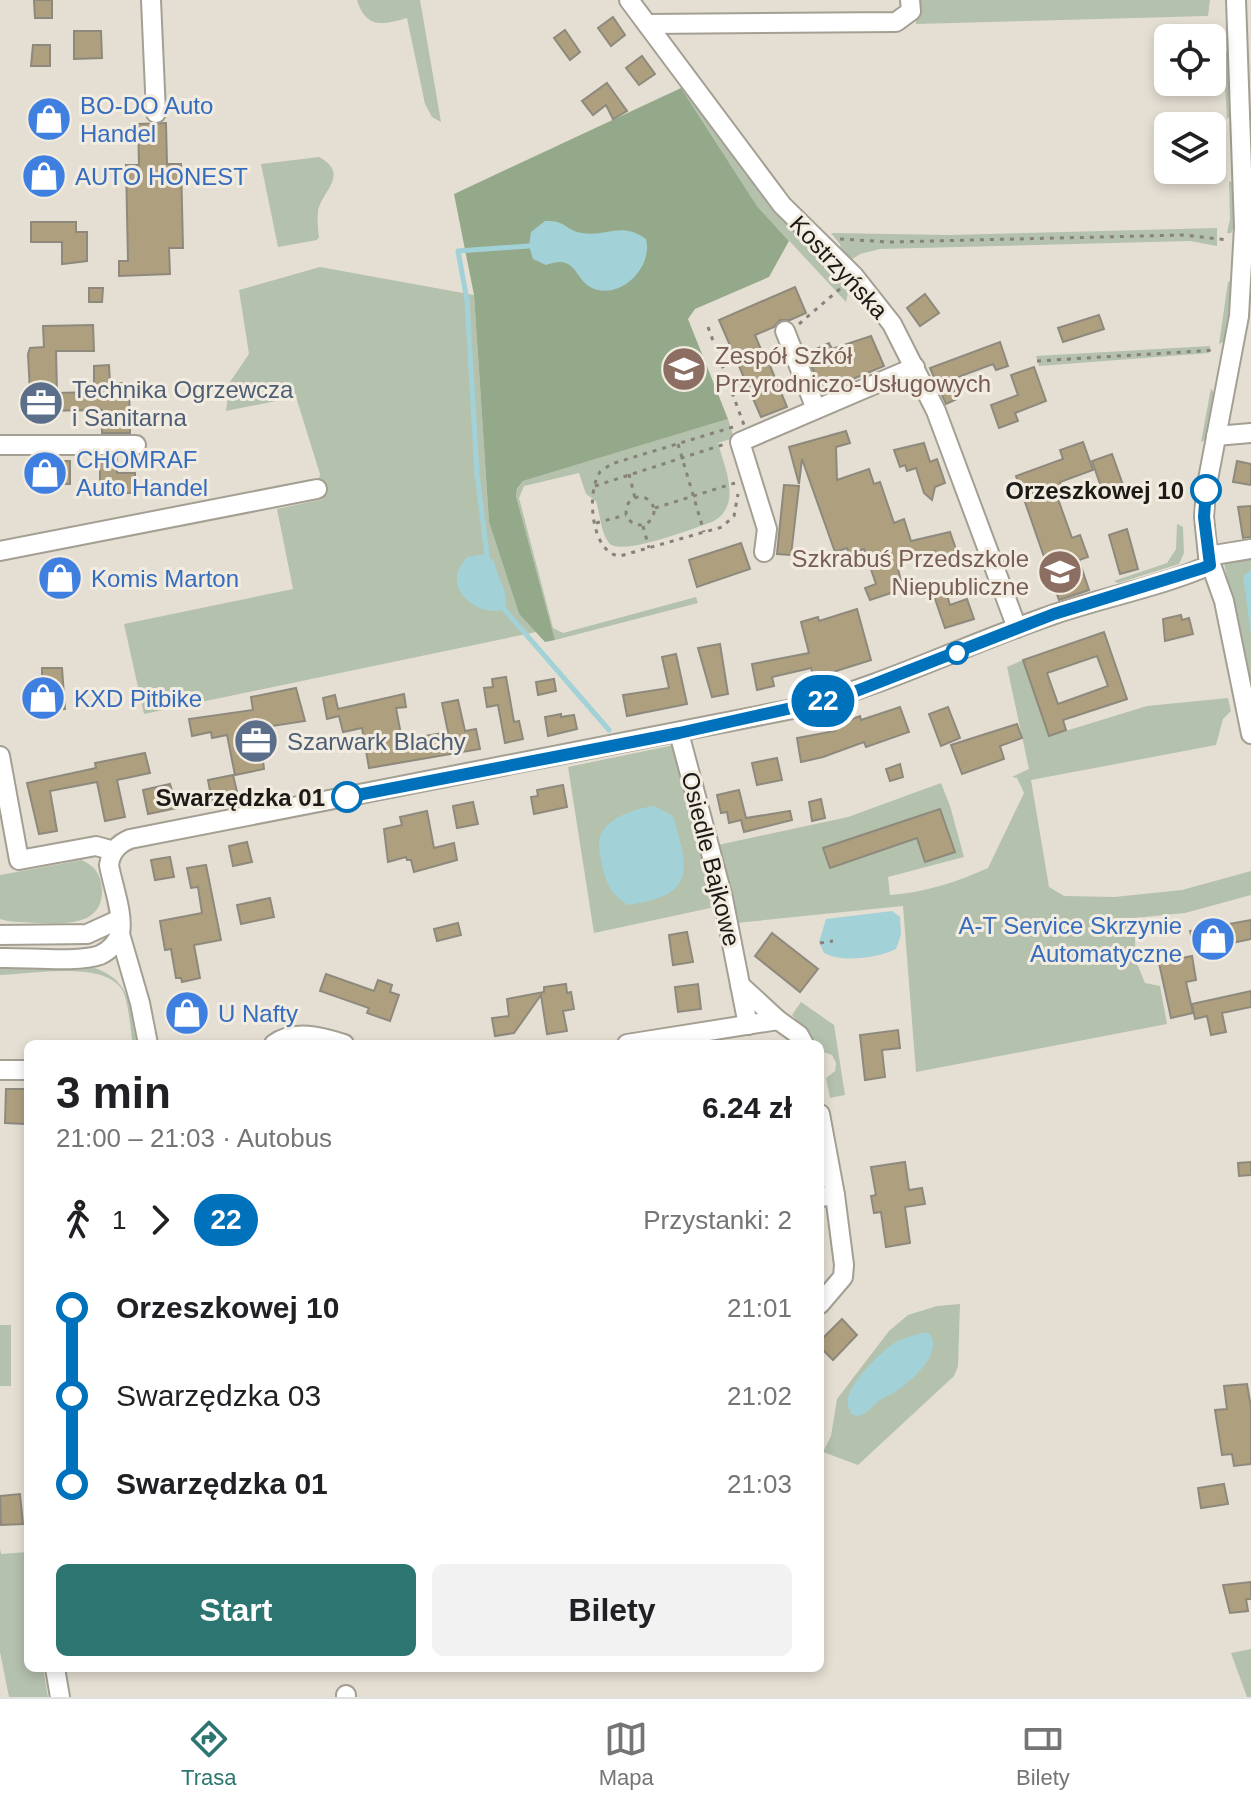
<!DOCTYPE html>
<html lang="pl">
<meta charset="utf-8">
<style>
body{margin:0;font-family:Helvetica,sans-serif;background:#f2f2f2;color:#202124;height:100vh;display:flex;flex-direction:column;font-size:30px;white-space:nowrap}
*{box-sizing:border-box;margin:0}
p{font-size:26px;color:#757577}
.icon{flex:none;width:44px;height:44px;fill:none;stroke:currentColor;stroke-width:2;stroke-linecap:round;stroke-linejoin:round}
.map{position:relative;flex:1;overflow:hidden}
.sheet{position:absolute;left:24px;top:1040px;width:800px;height:632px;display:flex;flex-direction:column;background:#fff;border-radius:12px;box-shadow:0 4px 12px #0003}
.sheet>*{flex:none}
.badge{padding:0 16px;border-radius:26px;font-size:28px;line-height:52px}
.controls{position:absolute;left:1154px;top:24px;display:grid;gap:16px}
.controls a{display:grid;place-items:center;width:72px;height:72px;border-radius:12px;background:#fff;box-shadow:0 4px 12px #0003;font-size:40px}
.map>.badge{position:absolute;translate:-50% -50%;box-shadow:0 0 0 4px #fff}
.legs{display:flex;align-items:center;gap:12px;height:88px;padding:0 32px;font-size:26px}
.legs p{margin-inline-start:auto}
.overview{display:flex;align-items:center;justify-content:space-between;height:136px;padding:0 32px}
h1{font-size:44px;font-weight:800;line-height:60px}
.primary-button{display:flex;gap:16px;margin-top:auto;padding:16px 32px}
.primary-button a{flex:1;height:92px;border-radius:12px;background:#2c7570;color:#fff;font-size:32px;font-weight:800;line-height:92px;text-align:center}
.primary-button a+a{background:#f2f2f2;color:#202124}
ul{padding:0 32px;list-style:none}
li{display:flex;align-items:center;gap:28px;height:88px;font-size:30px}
li i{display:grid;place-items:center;width:12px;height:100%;margin:0 10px;background:currentColor}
li i::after{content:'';width:20px;height:20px;margin:-10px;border:6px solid;border-radius:50%;background:#fff}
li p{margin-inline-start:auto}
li:first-child i{background:linear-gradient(#0000 50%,currentColor 0)}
li:last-child i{background:linear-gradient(currentColor 50%,#0000 0)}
.tabs{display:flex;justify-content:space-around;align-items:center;height:112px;border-top:2px solid #e0e0e0;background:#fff;font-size:22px;color:#757577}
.tabs a{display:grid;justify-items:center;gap:4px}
.tabs .selected{color:#2c7570}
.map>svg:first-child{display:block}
.green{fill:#b4c1ad}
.forest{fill:#94a98a}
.water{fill:#a2d1d7}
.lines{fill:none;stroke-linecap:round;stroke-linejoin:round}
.stream{stroke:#a2d1d7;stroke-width:5}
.building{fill:#ae9f7e;stroke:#8e897d;stroke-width:2;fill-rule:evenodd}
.minor-casing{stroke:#a49f93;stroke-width:22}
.path{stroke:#868279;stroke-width:3;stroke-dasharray:4 6;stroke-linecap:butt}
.minor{stroke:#fff;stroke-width:18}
.line-1-casing{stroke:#fff;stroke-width:18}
.line-1{stroke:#0072bc;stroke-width:12}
.stop-1-dot{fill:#fff;stroke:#0072bc;stroke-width:4}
.labels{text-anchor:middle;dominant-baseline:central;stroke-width:6;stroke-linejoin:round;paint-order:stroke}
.shop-label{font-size:24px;fill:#366cbe;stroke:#f2ece0;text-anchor:start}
.street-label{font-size:24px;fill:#1c1a16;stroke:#f2ece0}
.education-label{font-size:24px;fill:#785e54;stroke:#f2ece0;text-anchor:start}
.service-label{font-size:24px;fill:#4e5e75;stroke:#f2ece0;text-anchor:start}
.stop-label{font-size:24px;font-weight:bold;fill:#1c1a16;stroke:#f2ece0;text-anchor:end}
</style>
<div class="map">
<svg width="1251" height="1697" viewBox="0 0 1251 1697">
<rect width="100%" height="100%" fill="#e5dfd3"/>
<g class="green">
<path d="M357,0H420L441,122L432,117L425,104L407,18C383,25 366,29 357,0Z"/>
<path d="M915,0H1210L1208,16L916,24Z"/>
<path d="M1229,50L1232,115L1227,119L1223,53Z"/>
<path d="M681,88H685L769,204L845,278L849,288L846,302L757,206Z"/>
<path d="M319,157C350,174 323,190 318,211C317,220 318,229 319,237L317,240L278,247L261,164Z"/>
<path d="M1229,181L1233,183L1236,223L1231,233H1227L1230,219Z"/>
<path d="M1217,228V246L1190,241L880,249L860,254L851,260L841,251L840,244L831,233L950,235Z"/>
<path d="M320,267L474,295L489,522L519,614L536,632L144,714L124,624L293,589L277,509L323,499L318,482L320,474L296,397L226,411L230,382L249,354L239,290Z"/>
<path d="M1233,279L1225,341L1219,344L1228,282Z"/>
<path d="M1210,346L1209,353L1039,366L1036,356Z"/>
<path d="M1211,388L1215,395L1206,440L1201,442Z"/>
<path d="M728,419L734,438L718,443C725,469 743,506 712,522C694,528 621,557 609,543C601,534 600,513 596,501L586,494L579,473L524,486L519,498L553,628L563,633L696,597L698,603L555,640L516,496L517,490L523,481Z"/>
<path d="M1177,524L1183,527L1184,553L1179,564L1118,583L1114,581L1167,563L1176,549Z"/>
<path d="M1251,558V694L1224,563Z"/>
<path d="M1023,660L1049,736L1147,706L1228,698L1231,711L1223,719L1216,745L1031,780L1049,887L1064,896L1114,897L1182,890L1251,871V895L1185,913L1134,918L1136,961L1145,983L1160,986L1167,1024L916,1072L903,906L736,923L718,845L848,817L941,783L950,806L964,857L888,877L890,895C922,893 958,882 988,868L1024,793L1017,778L1012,777L1029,769L1007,667Z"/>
<path d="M674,745L715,907L594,933L568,767Z"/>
<path d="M82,860C96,867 101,875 102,890C103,926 64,924 38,923C26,922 12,923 0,919V875Z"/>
<path d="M95,968C133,982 129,1008 137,1044H133C130,1030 129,999 121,988C102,961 31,974 0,975V969Z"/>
<path d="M801,1002L834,1025L845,1095L830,1098L826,1078L835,1071L836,1063L832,1055L820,1051V1044H814L808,1033L792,1015Z"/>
<path d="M960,1304L958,1366L954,1376L858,1465L823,1452L831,1436L837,1399L889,1331L908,1315L937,1306Z"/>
<rect x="0" y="1325" width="11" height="61"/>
<path d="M0,1548L1,1554L28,1552V1668H43L48,1697H9L0,1652Z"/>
<path d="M1251,1649V1697H1247L1231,1653Z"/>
</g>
<path class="forest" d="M681,88L757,206L789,241L769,277L695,309L688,319L728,419L523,481L517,489L516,496L555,640L545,642L519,614L489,522L474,295L454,194Z"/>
<g class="water">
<path d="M545,221C566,220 565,230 582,233C608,237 621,221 646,239C653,265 625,296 598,290C573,285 580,252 546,265L533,259L529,246L531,232Z"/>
<path d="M479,555H487L494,561C497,579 511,594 504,609C485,617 454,599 457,575C458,569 463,562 467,557Z"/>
<path d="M1251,570V634L1243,576Z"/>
<path d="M655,806L673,816C690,873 695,895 628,905C611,894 606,884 602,865C601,859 599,852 599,846C598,820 634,808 655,806Z"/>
<path d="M892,911L900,917L901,935L896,949C878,958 842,963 824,953L819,942L826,919Z"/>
<path d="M921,1333H929C945,1353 910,1382 894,1393C891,1395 886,1396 883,1398C872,1405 870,1413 857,1416L851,1414C848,1407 846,1402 849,1395C853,1380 882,1350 896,1342C903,1338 913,1336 921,1333Z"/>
</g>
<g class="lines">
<g class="stream">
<path d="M487,555L477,474L467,300L458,251L529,246"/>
<path d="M504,609L609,730"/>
</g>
</g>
<g class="building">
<path d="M34,0H52V18H35Z"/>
<path d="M613,17L625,35L611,46L598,28Z"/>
<path d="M565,30L580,52L570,60L554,38Z"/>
<path d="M74,31H101L102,58L74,59Z"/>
<path d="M33,45H50V66H31Z"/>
<path d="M642,56L655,74L639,85L626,68Z"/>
<path d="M607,83L627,111L613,119L606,105L593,115L582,101Z"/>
<path d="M166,123L167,164H181L183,248H169L170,274L119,276V261H128L126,165H139L138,124Z"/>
<path d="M31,222H76V232H87V261L62,264V242H31Z"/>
<path d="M795,287L806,313L790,320H780L774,327L755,335L764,357L766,356L787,407L761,417L719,320Z"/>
<path d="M89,288H103L102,302H89Z"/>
<path d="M925,294L939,313L920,326L907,308Z"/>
<path d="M1099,315L1104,329L1063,342L1058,328Z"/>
<path d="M93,325L94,351H56L57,393L94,392V366L109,365L110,383H129L130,433H102V410L31,411L28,354L30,348L44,347L43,326Z"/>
<path d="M871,336L884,366L822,392L810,362L817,359L814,350L829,343L832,349Z"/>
<path d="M1000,342L1008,366L996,370L993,364L950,380L957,399L946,404L930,368Z"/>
<path d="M1034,367L1046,401L1015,413L1018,421L999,428L991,405L1018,395L1011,375Z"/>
<path d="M846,431L850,443L836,447L837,480L869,469L874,484L880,482L894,523L904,519L911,541L950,532L959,558L940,564L935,551L897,565L903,589L870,600L865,588L876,584L864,549L849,554L847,548L835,552L802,459L799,484L789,447Z"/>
<path d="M1083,442L1093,470L1060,482L1061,486L1054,488L1072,538L1080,535L1088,557L1079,560L1089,590L1059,600L1016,476L1063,459L1060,450Z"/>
<path d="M924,443L930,462L937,459L945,483L935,487L932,500L924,493L916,468L907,471L905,465L900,467L894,450Z"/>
<path d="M1112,454L1124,488L1104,495L1092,461Z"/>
<path d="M100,457H117V473H135V493H100Z"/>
<rect x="38" y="461" width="32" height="23"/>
<path d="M1237,461L1251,464V485L1233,482Z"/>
<path d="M784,485L799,486L791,555L777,554Z"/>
<path d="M1251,506V537L1243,538L1238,507Z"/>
<path d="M1127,529L1138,569L1120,574L1109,535Z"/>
<path d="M741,543L750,569L697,587L689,560Z"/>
<path d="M946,592L950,605L967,599L974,619L945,628L934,596Z"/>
<path d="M857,609L871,660L814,678L811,668L772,677L774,686L757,690L752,664L809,653L801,622L818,617L819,621Z"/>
<path d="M1181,615L1182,620L1189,618L1193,634L1165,641L1163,619Z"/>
<path d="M1104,632L1127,699L1063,720L1066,730L1049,736L1023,660ZM1097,656L1108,686L1058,704L1047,673Z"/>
<path d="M720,644L728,694L712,697L698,648Z"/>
<path d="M676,654L687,704L627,716L623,695L669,688L662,657Z"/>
<path d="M42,668H62L65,709L40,710L37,686H42Z"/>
<path d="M506,677L514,722L519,721L523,739L505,743L498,705L487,707L484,688L493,687L492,679Z"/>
<path d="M554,679L556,691L538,695L536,682Z"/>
<path d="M296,688L305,721L259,728L264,769L235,775L227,735L212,738L211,732L192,736L189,719L253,710L251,697Z"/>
<path d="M404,694L406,707L396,708L402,740L448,732L442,703L458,700L465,731L476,729L480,749L369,768L362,728L343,732L339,716L327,719L323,698L335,695L338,709Z"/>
<path d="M900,707L909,732L866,747L864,742L823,757L801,762L797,738L835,731L834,726L860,716L861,720Z"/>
<path d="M948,707L960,738L941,746L929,714Z"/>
<path d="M561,714V717L574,715L577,729L548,736L545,717Z"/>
<path d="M1017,724L1022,738L1000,746L1004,759L962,774L951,745Z"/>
<path d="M145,753L150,773L117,780L125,817L105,821L97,782L50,791L57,831L39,834L27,783L96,768L95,763Z"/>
<path d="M777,758L782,780L757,785L752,763Z"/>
<path d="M900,764L903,777L890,781L886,769Z"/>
<path d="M233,775L238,796L212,801L208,780Z"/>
<path d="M170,784L177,808L148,814L143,790Z"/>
<path d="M563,785L567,807L534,814L531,797L538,796L537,790Z"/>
<path d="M739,790L746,818L790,811L792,820L744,832L741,820L729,823L727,812L721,813L717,795Z"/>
<path d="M821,799L825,818L812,821L809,802Z"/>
<path d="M473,802L478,824L457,828L453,806Z"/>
<path d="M940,809L955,852L925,862L917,838L830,868L823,848Z"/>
<path d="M427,811L434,848L454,843L457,860L414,872L411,860H407L406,857L388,862L384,829L402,825L400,817Z"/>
<path d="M247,842L252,862L233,866L229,846Z"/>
<path d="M170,857L174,877L155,880L151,860Z"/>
<path d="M206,865L221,940L194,945L200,978L182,982L181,978H176L171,949L165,950L160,921L202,913L198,887L191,888L187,868Z"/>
<path d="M270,898L274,917L241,924L237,905Z"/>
<path d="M1251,920V939L1195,951L1190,931Z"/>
<path d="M458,923L461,935L437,941L434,929Z"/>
<path d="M687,932L693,962L673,965L669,935Z"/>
<path d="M772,933L818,969L800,992L755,956Z"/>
<path d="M1192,956L1196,980L1186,982L1193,1013L1171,1018L1159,963Z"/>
<path d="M326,974L374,991L378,980L392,985L390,992L399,995L390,1021L367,1013L369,1008L320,991Z"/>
<path d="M566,984L567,993L571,992L574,1009L563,1011L567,1031L547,1034L541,995L514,1033L495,1036L492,1018L509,1016L507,999L544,992V987Z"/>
<path d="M698,984L701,1009L678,1012L675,987Z"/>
<path d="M1251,991V1007L1222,1013L1226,1032L1211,1035L1207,1016L1195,1019L1192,1004Z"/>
<path d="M898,1030L900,1048L882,1050L885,1077L865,1080L860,1035Z"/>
<path d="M6,1089H26L25,1124L5,1123Z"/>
<path d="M905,1162L909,1190L922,1188L925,1204L905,1207L910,1243L886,1247L881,1212L874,1213L871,1196L876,1195L871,1167Z"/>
<path d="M1251,1162V1175L1239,1176L1238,1163Z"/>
<path d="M842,1319L857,1335L833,1360L820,1347V1341Z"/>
<path d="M1247,1384L1251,1407V1464L1234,1466L1232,1454L1222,1455L1215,1410L1227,1409L1224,1386Z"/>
<path d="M1224,1484L1228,1504L1201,1508L1198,1488Z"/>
<path d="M20,1494L23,1524L1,1525L0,1496Z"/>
<path d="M1251,1582V1599H1246L1248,1611L1230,1613L1223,1585Z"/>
</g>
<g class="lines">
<g class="minor-casing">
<g id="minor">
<path d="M151,0L156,113"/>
<path d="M629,0L782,205L854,276L892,324L936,411L1017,628"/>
<path d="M1236,0L1244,227L1239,316L1206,490L1204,517L1208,556L1224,601L1251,734"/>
<path d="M647,24L896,22L911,11L910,0"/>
<path d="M785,331L816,409"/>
<path d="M1216,436L1251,433"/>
<path d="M0,445H136"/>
<path d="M0,551L317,489"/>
<path d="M764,552L767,529L740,442L915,367"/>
<path d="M1208,556L1251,549"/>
<path d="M679,733L723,898L748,1025"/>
<path d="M0,756L19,860L96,846L114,851"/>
<path d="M120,934L140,1003L148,1044"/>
<path d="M0,935L87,934L120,919"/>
<path d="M0,958C25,957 78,963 100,955C109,951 118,942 120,933C124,915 112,883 109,865C111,851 118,844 130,839L793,709C884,686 964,645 1052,615C1104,597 1160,587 1210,565"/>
<path d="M740,985L778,1020"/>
<path d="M274,1044C294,1029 322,1037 344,1044"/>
<path d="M627,1044L778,1020L799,1035L804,1044"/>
<path d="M0,1070H28"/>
<path d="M820,1114L835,1195L820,1197"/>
<path d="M820,1304L843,1277L844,1265L835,1195"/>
<path d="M55,1668L60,1697"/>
<path d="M346,1695V1697"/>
</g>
</g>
<g class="path">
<path d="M840,239L889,242L1184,235L1228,240"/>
<path d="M799,324L842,287"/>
<path d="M708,327L744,425"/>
<path d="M1037,361L1216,350"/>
<path d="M733,427L611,464C609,466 602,470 600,472C586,492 591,554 620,556L722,527L734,516L738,494"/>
<path d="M678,444L704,532"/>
<path d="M629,474L635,498"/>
<path d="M595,486L725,444"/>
<circle cx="640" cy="511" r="14"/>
<path d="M655,508L735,483"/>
<path d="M596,523L626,515"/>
<path d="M643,526L649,548"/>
<path d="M820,943L833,941"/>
</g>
<use href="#minor" class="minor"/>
</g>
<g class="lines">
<g class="line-1-casing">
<path id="line-1" d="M347,797L679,733L841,697L1054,614L1203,568L1210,565L1204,517L1206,490"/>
</g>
<use href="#line-1" class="line-1"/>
</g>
<defs>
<g id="shop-disc" transform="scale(2.3)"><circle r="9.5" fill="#3f7fe0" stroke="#f2ece0"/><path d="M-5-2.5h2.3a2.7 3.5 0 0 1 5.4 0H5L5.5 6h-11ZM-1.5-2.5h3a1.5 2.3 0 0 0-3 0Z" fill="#fff"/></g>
<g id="school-disc" transform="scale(2.3)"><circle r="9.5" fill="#8d6e63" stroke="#f2ece0"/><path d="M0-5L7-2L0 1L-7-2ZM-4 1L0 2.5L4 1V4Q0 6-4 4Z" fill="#fff"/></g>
<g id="office-disc" transform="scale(2.3)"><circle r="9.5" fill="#5c6f8a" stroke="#f2ece0"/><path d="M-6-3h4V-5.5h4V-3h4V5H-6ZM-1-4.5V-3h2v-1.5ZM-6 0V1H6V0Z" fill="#fff"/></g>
</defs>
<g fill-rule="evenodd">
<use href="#shop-disc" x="49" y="119"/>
<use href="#shop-disc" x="44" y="176"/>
<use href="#school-disc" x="684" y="369"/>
<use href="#office-disc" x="41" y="403"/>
<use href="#shop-disc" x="45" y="473"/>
<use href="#school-disc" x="1060" y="572"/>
<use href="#shop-disc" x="60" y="578"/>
<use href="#shop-disc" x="43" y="698"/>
<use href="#office-disc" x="256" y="741"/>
<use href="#shop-disc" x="1213" y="939"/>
<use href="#shop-disc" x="187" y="1013"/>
</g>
<g class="stop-1-dot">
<circle cx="1206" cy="490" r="14"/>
<circle cx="957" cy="653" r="10"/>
<circle cx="347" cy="797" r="14"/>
</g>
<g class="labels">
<g class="shop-label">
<text x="80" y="105">BO-DO Auto<tspan x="80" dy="28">Handel</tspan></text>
<text x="75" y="176">AUTO HONEST</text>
<text x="76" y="459">CHOMRAF<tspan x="76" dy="28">Auto Handel</tspan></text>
<text x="91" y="578">Komis Marton</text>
<text x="74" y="698">KXD Pitbike</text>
<text x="1182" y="925" text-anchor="end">A-T Service Skrzynie<tspan x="1182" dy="28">Automatyczne</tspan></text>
<text x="218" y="1013">U Nafty</text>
</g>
<g class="street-label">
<text transform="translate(839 267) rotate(47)">Kostrzyńska</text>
<text transform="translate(711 859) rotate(76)">Osiedle Bajkowe</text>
</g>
<g class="education-label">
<text x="715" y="355">Zespół Szkół<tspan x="715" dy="28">Przyrodniczo-Usługowych</tspan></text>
<text x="1029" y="558" text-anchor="end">Szkrabuś Przedszkole<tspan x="1029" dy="28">Niepubliczne</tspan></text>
</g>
<g class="service-label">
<text x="72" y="389">Technika Ogrzewcza<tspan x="72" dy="28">i Sanitarna</tspan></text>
<text x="287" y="741">Szarwark Blachy</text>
</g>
<g class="stop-label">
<text x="1184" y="490">Orzeszkowej 10</text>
<text x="325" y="797">Swarzędzka 01</text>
</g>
</g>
</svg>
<div class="controls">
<a><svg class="icon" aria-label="locate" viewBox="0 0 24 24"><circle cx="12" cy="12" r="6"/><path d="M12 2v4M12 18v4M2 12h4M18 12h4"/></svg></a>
<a><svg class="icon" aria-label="layers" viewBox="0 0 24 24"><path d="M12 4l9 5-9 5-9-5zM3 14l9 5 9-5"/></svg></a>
</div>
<b class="badge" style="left:823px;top:701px;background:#0072bc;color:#fff">22</b>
<section class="sheet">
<div class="overview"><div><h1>3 min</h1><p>21:00 – 21:03 · Autobus</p></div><b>6.24 zł</b></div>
<div class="legs"><svg class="icon" aria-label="walk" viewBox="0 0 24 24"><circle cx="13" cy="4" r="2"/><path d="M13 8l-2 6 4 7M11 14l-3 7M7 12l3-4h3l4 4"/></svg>1<svg class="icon" aria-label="forward" viewBox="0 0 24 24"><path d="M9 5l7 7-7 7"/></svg><b class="badge" style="background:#0072bc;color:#fff">22</b><p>Przystanki: 2</p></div>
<ul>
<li><i style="color:#0072bc"></i><b>Orzeszkowej 10</b><p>21:01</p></li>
<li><i style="color:#0072bc"></i><span>Swarzędzka 03</span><p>21:02</p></li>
<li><i style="color:#0072bc"></i><b>Swarzędzka 01</b><p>21:03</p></li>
</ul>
<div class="primary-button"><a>Start</a><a>Bilety</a></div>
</section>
</div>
<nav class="tabs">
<a class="selected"><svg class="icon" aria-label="directions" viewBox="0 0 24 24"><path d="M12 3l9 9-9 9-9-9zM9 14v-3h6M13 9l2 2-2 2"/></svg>Trasa</a>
<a><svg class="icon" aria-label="map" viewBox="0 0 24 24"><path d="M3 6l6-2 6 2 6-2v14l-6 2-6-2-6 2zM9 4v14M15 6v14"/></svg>Mapa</a>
<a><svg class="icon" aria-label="tickets" viewBox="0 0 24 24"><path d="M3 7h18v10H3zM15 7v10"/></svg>Bilety</a>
</nav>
